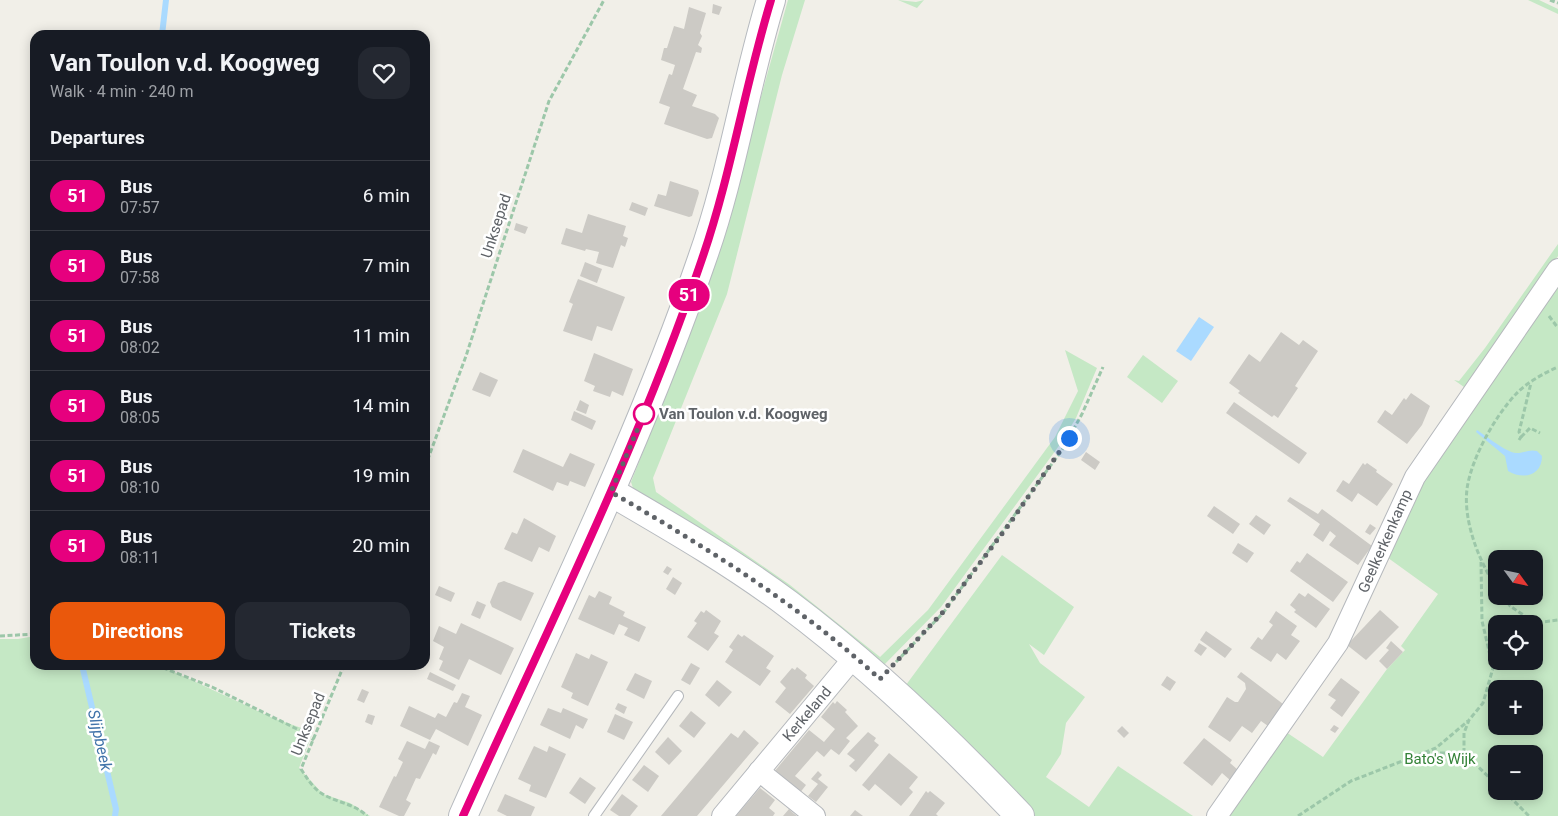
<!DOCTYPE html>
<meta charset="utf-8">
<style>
body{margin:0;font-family:Roboto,sans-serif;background:#242831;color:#f1f3f6;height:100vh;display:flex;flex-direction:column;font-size:19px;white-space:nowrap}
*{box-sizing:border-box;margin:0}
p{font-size:16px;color:#9ea1a6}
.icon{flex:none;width:28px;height:28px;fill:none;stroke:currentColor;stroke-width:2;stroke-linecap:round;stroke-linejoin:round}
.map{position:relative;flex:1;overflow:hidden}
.panel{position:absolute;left:30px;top:30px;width:400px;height:640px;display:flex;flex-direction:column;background:#171b24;border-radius:15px;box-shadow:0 2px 12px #0003}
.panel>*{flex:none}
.badge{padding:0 10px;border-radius:16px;font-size:18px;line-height:32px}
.needle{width:32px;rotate:123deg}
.tools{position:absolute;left:1488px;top:550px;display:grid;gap:10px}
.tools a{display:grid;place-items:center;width:55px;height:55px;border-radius:10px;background:#171b24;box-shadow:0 2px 12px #0003;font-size:25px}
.you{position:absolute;width:25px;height:25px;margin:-12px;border:4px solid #fff;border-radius:50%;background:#1a73e8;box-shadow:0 0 0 8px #1a73e833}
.map>.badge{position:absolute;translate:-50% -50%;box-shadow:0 0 0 2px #fff}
h2{padding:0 20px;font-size:19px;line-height:45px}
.round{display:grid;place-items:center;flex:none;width:52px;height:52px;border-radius:15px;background:#242831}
.summary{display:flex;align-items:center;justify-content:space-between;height:85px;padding:0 20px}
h1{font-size:24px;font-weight:700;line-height:38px}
.button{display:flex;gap:10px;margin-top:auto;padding:10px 20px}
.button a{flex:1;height:58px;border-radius:15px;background:#ea580c;color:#fff;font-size:20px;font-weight:700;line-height:58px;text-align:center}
.button a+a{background:#242831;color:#f1f3f6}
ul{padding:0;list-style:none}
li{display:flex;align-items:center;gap:15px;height:70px;padding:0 20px;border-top:1px solid #363941}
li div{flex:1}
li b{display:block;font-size:19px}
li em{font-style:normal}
li .badge{min-width:55px;font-weight:700;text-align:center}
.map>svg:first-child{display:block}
.green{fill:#c5e8c5;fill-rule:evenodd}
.water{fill:#aadaff}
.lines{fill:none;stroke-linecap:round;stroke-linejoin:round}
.stream{stroke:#aadaff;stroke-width:6}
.building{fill:#cccac5}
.lane-casing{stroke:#b5b8bc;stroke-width:12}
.street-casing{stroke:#b5b8bc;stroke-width:22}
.secondary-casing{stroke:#b6babf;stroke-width:30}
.path{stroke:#9cc7a9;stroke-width:3;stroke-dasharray:5 2.5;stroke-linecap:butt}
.lane{stroke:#fff;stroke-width:10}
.street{stroke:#fff;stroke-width:20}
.secondary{stroke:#fff;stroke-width:28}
.line-casing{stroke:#fff;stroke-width:11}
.line{stroke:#e6007e;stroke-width:8}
.walk{stroke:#5f6368;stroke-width:5;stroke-dasharray:0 9}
.stop-dot{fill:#fff;stroke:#e6007e;stroke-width:2.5}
.labels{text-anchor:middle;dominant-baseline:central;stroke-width:5;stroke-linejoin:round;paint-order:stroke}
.street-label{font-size:15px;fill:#5f6368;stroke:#fff}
.stop-label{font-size:15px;font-weight:bold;fill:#5f6368;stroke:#fff;text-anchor:start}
.park-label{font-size:15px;fill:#348238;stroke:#fff}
.water-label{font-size:16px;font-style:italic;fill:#4174aa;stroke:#fff}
</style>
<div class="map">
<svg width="1558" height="816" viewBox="0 0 1558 816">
<rect width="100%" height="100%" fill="#f1efe8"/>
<g class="green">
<path d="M788,0H805L782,75L727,294L653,478L656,492L790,585L880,657L928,610L1055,437L1078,391L1065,350L1097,368L1076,418L1061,443L941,607L881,668L634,491L631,482L707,290Z"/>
<path d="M898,0L916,2L924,0L917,8Z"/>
<path d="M1528,0H1539L1558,9V14Z"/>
<path d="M1558,244V256L1464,387L1454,380L1459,381L1485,348Z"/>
<path d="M1558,275V816H1225L1283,730L1323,757L1387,669L1405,650L1401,646L1438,594L1384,555L1406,502ZM1496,559H1534V596H1496ZM1496,624H1534V661H1496ZM1496,689H1534V726H1496ZM1496,754H1534V791H1496Z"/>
<path d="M1143,355L1178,381L1162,403L1127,377Z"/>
<path d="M1002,555L1074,607L1044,655L1029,644L1040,663L1085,697L1066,723L1061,754L1046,777L1089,807L1118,766L1193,816H1034L998,778L903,689Z"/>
<path d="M35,636V665H159L273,718L313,732L299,768L323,794L350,803L370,816H0V639H18Z"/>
</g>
<g class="water">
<path d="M1199,317L1214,327L1191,361L1176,351Z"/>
<path d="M1477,430C1485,435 1508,454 1517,453C1524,453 1529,449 1537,451L1542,456C1542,476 1523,480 1508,471L1505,456L1476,432Z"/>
</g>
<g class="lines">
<g class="stream">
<path d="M162,35L166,0"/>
<path d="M82,665L116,809L115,816"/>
</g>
</g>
<g class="building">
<path d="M713,4L722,7L719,15L712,13Z"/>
<path d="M689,7L706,13L700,33L702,36L698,45L702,48L701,53L696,52L683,89L697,95L692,106L715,114L719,118L712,138L707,139L664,124L670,107L659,103L669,74L672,75L675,65L661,60L664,48H667L674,26L684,29Z"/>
<path d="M670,181L698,190L699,193L692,216L689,217L654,206L658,194L666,196Z"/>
<path d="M632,202L648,208L645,216L629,210Z"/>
<path d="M588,214L626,226L623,236L628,238L625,247L621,245L613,268L596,263L599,252L586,249L585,251L561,244L566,228L582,233Z"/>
<path d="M516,223L528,227L525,234L514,230Z"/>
<path d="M585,262L602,269L597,283L580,276Z"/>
<path d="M578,279L625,297L612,331L597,326L592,341L563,331L573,304L569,302Z"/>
<path d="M1281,332L1299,345L1303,340L1318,351L1295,386L1298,388L1278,418L1274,415L1272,417L1238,393L1240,391L1229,383L1249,354L1260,362Z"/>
<path d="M594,353L633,369L623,396L612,391L610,397L593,391L595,386L584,381Z"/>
<path d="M480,372L498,380L490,397L472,390Z"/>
<path d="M1411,393L1430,406L1422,425L1407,444L1377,422L1385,410L1392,415L1404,398L1406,400Z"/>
<path d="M580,400L589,405L586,414L576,410Z"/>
<path d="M1234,402L1307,453L1299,464L1226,413Z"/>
<path d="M574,411L596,421L592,430L571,420Z"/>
<path d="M523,449L563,467L570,453L595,464L585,487L570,481L568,486L557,482L553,491L513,472Z"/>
<path d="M1086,452L1100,462L1095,470L1081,460Z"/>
<path d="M1363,463L1365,465L1367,463L1377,470L1376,472L1393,484L1377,506L1358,493L1352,502L1336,491L1343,480L1349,484Z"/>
<path d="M1290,497L1318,514L1322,509L1372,546L1358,565L1329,545L1336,536L1330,531L1323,542L1313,535L1320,524L1287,501Z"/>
<path d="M1214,506L1240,524L1233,534L1207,516Z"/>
<path d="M1256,515L1271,525L1264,535L1249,524Z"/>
<path d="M524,518L556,536L549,552L539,547L532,562L504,549L512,532L517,534Z"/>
<path d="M1370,524L1376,528L1370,535L1365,532Z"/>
<path d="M1238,543L1254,553L1247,563L1232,553Z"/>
<path d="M1307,553L1348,582L1333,602L1290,571L1297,561L1300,563Z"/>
<path d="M667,566L672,569L668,575L663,572Z"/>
<path d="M673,577L682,583L675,595L666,589Z"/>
<path d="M504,581L534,593L521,621L492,607L490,602L498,583Z"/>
<path d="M439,586L455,593L451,602L435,595Z"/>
<path d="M599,591L612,597L609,604L625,612L623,616L646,627L639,642L624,635L628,628L619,624L614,635L578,619L589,595L595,598Z"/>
<path d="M1299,593L1305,597L1308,593L1330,609L1316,628L1294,612L1296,610L1290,605Z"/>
<path d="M477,601L486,605L480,619L471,615Z"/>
<path d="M706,610L721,621L714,633L719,636L708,651L687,637L697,623L694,621L701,611L704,613Z"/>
<path d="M1380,610L1399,627L1366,660L1347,645Z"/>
<path d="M1276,611L1297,626L1291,635L1300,641L1286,660L1277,653L1271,662L1250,648L1258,637L1262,640L1273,625L1269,622Z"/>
<path d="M461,623L514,648L501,675L469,659L459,680L439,670L443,661L439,659L444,647L433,641L439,626L456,634Z"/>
<path d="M1206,631L1232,649L1225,658L1200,640Z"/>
<path d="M738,634L742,637L744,635L774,656L766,668L771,671L760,686L725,662L733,650L729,647Z"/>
<path d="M1391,641L1403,652L1387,669L1379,661L1389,650L1386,648Z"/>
<path d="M1199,643L1207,648L1201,656L1194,651Z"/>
<path d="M576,653L589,659L591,654L608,662L588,706L571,698L573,693L561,687Z"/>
<path d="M691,663L700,668L690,685L681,680Z"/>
<path d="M797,667L807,675L805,678L814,686L790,714L775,702L786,688L780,682L792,668L795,670Z"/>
<path d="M430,672L456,685L453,691L427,679Z"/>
<path d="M1241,672L1283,704L1268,726L1261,721L1252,733L1242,726L1230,742L1208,727L1227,697L1235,702H1238L1246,689L1245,683L1237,677Z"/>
<path d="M635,673L652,681L644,699L626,690Z"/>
<path d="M1167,676L1176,682L1170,691L1161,685Z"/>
<path d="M1341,678L1360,692L1342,717L1330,708L1336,700L1328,695Z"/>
<path d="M717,680L732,692L719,707L705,695Z"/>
<path d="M362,689L369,692L364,703L357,700Z"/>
<path d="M462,693L470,696L465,707L482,715L468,746L436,729L430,740L400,726L409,706L435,718L438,713L446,717L454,702L457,703Z"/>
<path d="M837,701L847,710L845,712L858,726L846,738L850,741L839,755L831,749L824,757L817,751L795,776L806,785L799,794L774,772L809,730L824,742L835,729L821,717L833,702L835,704Z"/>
<path d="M618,703L627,707L624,714L615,709Z"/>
<path d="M548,708L561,713L563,708L588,719L583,729L576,725L570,739L540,725Z"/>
<path d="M691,711L706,723L694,738L679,726Z"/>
<path d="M368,714L375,716L372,725L365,722Z"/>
<path d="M615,714L633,722L624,740L607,732Z"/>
<path d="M1334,725L1339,728L1335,733L1330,730Z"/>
<path d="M1122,726L1129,733L1124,738L1117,731Z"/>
<path d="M744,730L759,743L697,816H661L731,733L738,738Z"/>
<path d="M868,732L876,738L874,741L879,745L856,772L849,766L855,760L847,754Z"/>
<path d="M668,737L682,751L669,765L655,752Z"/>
<path d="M1204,738L1232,760L1230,763L1238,770L1230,780L1222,773L1212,786L1183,763Z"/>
<path d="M407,741L425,749L429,741L440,746L436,755L433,753L420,779L416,778L406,800L411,803L404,816H399L379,807L394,776L396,777L403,762L398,759Z"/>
<path d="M534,746L547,752L549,746L566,754L546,798L529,791L531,785L518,779Z"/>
<path d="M889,753L918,777L909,788L913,792L901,806L875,784L869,791L862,785Z"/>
<path d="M644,765L659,776L648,792L632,780Z"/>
<path d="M818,771L822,775L818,779L828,787L816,802L808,796L818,784L811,779Z"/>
<path d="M580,777L596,788L585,804L569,793Z"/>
<path d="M760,788L775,800L769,808L775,813L773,816H736Z"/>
<path d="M926,791L928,793L930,791L945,803L936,814L938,816H909Z"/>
<path d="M505,794L535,807L531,816H507L497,811Z"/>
<path d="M622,794L638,806L630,816H619L610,810Z"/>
<path d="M789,809L793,813L797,816H783Z"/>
<path d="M855,810L863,816H850Z"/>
</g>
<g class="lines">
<g class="lane-casing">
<path id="lane" d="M594,816L678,696"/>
</g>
<g class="street-casing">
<g id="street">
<path d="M759,771L815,816"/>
<path d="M722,816L855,656"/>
<path d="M1217,816L1338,643L1415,477L1558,269"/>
</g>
</g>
<g class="secondary-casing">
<g id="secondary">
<path d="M611,492C671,527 732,562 788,604C872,667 948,740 1020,816"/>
<path d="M463,816C545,631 636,451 702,259C732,175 745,85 771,0"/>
</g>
</g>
<g class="path">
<path d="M1550,0L1558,3"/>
<path d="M1549,316L1558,328"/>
<path d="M1521,437L1530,428L1540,433"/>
<path d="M1519,440L1521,437L1519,432L1531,383"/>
<path d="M425,467L466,356L549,101L604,0"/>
<path d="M1496,587C1479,561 1463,521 1467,489C1471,459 1495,416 1516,394C1526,383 1544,373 1558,367"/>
<path d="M1503,596L1510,606L1535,623L1558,620"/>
<path d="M0,636L35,634"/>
<path d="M896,662L943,613L1062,450L1082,414L1103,367"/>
<path d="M156,665L212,687L301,731L314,740"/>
<path d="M344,665L301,769C307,778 312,787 321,793C336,803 354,803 367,816"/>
<path d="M1493,668L1497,661"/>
<path d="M1425,753H1464L1496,784"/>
<path d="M1464,753V733L1469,720L1483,703L1493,668L1482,621L1481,562"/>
<path d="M1504,791L1529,816"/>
<path d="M1298,816L1351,781L1436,748L1468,721"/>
</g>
<use href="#lane" class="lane"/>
<use href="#street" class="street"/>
<use href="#secondary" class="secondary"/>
</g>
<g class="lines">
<g class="line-casing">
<path id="line" d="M463,816C546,632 637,451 702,259C731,175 745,85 771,0"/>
</g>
<use href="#line" class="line"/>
<path class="walk" d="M644,414L611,492C706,547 799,605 880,679L943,612L1010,523L1069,438"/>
</g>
<circle class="stop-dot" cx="644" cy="414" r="10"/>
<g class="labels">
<g class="street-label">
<text transform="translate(496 226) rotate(-72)">Unksepad</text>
<text transform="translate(1385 541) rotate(-66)">Geelkerkenkamp</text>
<text transform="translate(807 714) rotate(-50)">Kerkeland</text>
<text transform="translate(308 724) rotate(-68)">Unksepad</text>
</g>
<g class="stop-label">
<text x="659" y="414">Van Toulon v.d. Koogweg</text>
</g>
<g class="park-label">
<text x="1440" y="759">Bato's Wijk</text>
</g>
<g class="water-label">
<text transform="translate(100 740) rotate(77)">Slijpbeek</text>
</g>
</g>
</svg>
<div class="tools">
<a><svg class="needle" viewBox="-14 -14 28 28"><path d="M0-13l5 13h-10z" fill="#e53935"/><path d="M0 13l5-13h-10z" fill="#9ea1a6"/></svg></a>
<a><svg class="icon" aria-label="locate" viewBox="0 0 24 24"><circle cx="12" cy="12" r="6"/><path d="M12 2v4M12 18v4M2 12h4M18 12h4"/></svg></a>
<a>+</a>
<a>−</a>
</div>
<div class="you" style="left:1069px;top:438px"></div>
<b class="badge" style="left:689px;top:295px;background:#e6007e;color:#fff">51</b>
<section class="panel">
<div class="summary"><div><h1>Van Toulon v.d. Koogweg</h1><p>Walk · 4 min · 240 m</p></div><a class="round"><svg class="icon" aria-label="heart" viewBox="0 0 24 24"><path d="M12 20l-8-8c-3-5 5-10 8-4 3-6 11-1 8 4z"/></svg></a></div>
<h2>Departures</h2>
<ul>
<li><span class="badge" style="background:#e6007e;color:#fff">51</span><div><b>Bus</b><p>07:57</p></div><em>6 min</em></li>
<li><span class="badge" style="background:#e6007e;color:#fff">51</span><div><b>Bus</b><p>07:58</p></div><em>7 min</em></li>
<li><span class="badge" style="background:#e6007e;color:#fff">51</span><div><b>Bus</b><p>08:02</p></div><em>11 min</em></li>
<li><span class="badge" style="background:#e6007e;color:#fff">51</span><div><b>Bus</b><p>08:05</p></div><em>14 min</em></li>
<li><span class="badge" style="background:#e6007e;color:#fff">51</span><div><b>Bus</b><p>08:10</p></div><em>19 min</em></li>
<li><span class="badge" style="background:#e6007e;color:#fff">51</span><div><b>Bus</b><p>08:11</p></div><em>20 min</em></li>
</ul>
<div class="button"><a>Directions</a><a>Tickets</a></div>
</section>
</div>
